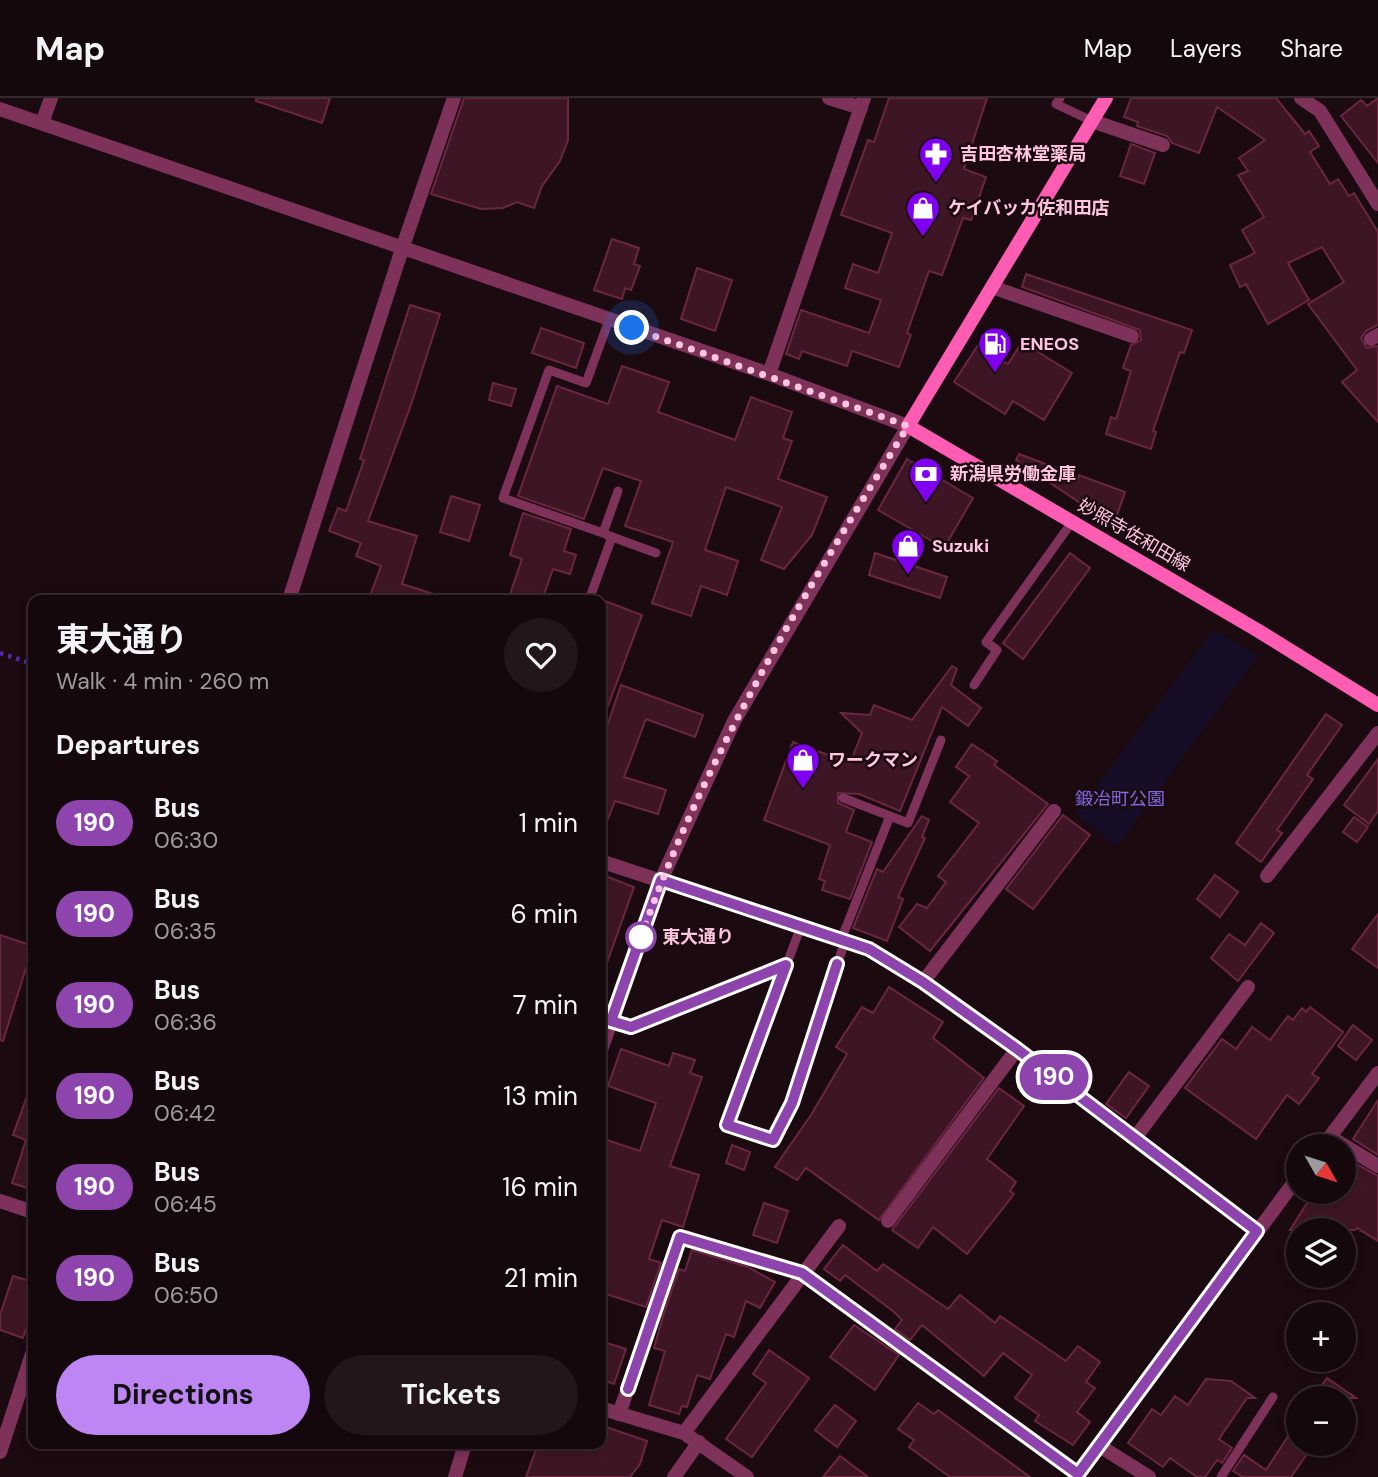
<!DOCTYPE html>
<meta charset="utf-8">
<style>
body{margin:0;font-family:"DM Sans","Noto Sans JP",sans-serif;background:#22161b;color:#f1f3f6;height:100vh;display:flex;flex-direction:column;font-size:26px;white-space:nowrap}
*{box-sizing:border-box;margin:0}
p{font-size:23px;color:#9d9a9d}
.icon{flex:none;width:38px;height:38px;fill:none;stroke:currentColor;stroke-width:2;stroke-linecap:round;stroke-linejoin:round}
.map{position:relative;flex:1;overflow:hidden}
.details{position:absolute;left:28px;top:497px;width:578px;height:854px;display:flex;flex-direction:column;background:#15080d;border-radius:14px;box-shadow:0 4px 10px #0003,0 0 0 2px #34292e}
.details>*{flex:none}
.badge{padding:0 14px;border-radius:23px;font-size:24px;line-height:46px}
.needle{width:46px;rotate:129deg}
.buttons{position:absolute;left:1286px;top:1036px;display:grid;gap:14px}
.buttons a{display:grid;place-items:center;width:70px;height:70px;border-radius:50%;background:#15080d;box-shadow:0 4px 10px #0003,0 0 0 2px #34292e;font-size:35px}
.you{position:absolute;width:35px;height:35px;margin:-18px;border:5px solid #fff;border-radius:50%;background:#1a73e8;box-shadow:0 0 0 10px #1a73e833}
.map>.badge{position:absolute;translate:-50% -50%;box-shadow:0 0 0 4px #fff}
h2{padding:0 28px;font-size:26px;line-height:63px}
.round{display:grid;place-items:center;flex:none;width:74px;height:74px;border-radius:37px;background:#22161b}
.headline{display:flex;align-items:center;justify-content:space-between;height:119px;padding:0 28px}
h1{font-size:33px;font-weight:700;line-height:52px}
.action{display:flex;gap:14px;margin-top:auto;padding:14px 28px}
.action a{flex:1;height:80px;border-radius:42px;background:#be86f3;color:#111;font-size:28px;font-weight:700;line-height:80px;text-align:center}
.action a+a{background:#22161b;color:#f1f3f6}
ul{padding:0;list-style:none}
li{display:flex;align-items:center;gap:21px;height:91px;padding:0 28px}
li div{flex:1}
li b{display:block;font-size:26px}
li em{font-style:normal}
li .badge{min-width:77px;font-weight:700;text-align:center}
header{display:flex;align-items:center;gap:42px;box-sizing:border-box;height:98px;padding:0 35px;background:#15080d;border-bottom:2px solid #34292e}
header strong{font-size:33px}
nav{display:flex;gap:38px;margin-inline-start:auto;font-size:24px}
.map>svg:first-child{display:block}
.green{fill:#170d26}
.building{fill:#3e1524;stroke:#6b2640;stroke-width:2}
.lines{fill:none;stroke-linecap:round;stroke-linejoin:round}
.path{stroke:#5b26b2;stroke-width:4.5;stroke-dasharray:3.5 5;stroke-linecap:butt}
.service{stroke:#7e325a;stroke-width:9}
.minor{stroke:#7e325a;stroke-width:14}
.tertiary{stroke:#7e325a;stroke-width:14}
.secondary{stroke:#ff5cb4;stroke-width:14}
.line-casing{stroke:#fff;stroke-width:16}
.line{stroke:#8e44ad;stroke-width:10}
.walk{stroke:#ffc5df;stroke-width:7;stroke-dasharray:0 12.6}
.stop-dot{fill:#fff;stroke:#8e44ad;stroke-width:3.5}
.labels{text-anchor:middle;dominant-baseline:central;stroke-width:5;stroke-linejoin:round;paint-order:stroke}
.poi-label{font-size:18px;font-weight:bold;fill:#ffc5df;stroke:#1c0a11;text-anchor:start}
.street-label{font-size:18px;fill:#ffc5df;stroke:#1c0a11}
.park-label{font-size:18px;fill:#7f68e8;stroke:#1c0a11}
.stop-label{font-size:18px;font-weight:bold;fill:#ffc5df;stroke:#1c0a11;text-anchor:start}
</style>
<header>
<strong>Map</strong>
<nav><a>Map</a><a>Layers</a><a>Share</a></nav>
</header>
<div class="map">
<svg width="1378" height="1379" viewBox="0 0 1378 1379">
<rect width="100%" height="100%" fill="#1c0a11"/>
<path class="green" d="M1214,532L1258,558L1117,748L1076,716Z"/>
<g class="building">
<path d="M256,0H330L322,25L256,3Z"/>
<path d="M464,0H568V42L560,63L542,88L534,110L517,104L503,110L481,111L431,96Z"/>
<path d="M889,0H987L964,71L986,79L971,122L963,120L942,177L929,173L907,235L911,237L899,269L852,253L847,268L802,253L799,261L786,256L801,212L869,235L881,202L845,190L853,166L878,175L892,135L841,117L868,42L874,44Z"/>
<path d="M1131,0H1276L1305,36L1309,33L1319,48L1310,54L1330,86L1338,81L1349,98L1354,95L1378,134V227L1366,233L1361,240L1367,250L1378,248V324L1342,284L1357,272L1308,206L1344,184L1322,149L1288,165L1309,202L1268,226L1246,186L1240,189L1230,167L1255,155L1242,132L1264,119L1238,77L1248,73L1239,60L1265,42L1217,9L1199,55L1172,45L1167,38L1137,28L1138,24L1124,19Z"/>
<path d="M1378,0V65L1341,18L1361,2L1367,8Z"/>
<path d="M1131,46L1155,55L1144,86L1120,78Z"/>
<path d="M612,141L639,150L634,166L640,168L631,192L625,190L622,201L594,192Z"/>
<path d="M697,170L732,182L715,233L681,221Z"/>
<path d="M1026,176L1192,232L1184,255L1180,254L1153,333L1156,334L1151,351L1106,336L1111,319L1116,321L1131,273L1123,270L1131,247L1141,242L1140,232L1022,189Z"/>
<path d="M410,207L440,216L411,307L368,423L417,438L402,486L440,498V502H383L370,498L381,468L356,458L361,445L329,433L338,410L346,413L364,362L360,361Z"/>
<path d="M541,230L584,245L576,270L532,255Z"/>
<path d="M1022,244L1072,275L1044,322L1013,303L1005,316L954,284L978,247L1008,266Z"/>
<path d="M622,268L669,284L658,314L735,342L751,299L792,314L783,340L792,343L778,381L827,399L812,437L784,471L761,462L782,409L726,389L705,452L738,463L727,497L701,488L691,518L652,505L673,444L625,428L641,383L603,370L584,421L518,398L557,288L608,306Z"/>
<path d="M493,285L516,291L511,308L489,302Z"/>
<path d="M1019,356L1059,371L1077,383L1079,377L1125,394L1117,417L1102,411L1098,417L1016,362Z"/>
<path d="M907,361L973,400L944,450L878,412Z"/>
<path d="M451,398L480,407L469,443L440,434Z"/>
<path d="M523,415L571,431L564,453L576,457L570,476L553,471L542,502H508L522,461L510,457Z"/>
<path d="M875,455L947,479L940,500L869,477Z"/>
<path d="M1070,455L1090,470L1023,561L1003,545Z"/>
<path d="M605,503L642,517L602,624L600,514Z"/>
<path d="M952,568L957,571L951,587L981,610L968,628L942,609L900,713L859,696L838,695V705L854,712L846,734L872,744L850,801L822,792L825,783L819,781L830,747L764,722L793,644L850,665L862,635L841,615L870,617L874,607L912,622Z"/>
<path d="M621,587L703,617L695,639L646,621L624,679L666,692L658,716L615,703L602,736L600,649Z"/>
<path d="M1326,616L1342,627L1307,677L1313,681L1277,732L1282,735L1261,764L1236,745Z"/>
<path d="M972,646L997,663L994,667L1048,706L930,853L899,829L917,806L927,810L946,784L938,778L979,725L950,704L969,678L956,669Z"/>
<path d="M1378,661V713L1369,726L1344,707Z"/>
<path d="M1063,717L1090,737L1033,811L1006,791Z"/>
<path d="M922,718L929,722L922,739L925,740L898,799L903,801L887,843L853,830L877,771L883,774Z"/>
<path d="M1354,719L1368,729L1357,744L1343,734Z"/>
<path d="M600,776L634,789L603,876H600Z"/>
<path d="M1215,777L1238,794L1220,819L1197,801Z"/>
<path d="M1378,816V870L1352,851Z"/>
<path d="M1261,825L1274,835L1238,883L1211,860L1229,836L1245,847Z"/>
<path d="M0,837L33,848L3,943L0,942Z"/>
<path d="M889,889L943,924L933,940L984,980L879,1122L806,1070L797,1082L775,1069L811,1017L847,956L836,949L862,909L873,915Z"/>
<path d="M1310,909L1343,934L1312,976L1319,980L1299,1006L1287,997L1256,1041L1185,990L1222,941L1236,951L1252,929L1270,942L1288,918L1293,922L1302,910L1306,914Z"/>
<path d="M1353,927L1372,942L1356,962L1338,948Z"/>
<path d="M621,951L669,968L673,955L695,962L690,975L702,979L670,1068L699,1077L683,1129L662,1122L649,1161L661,1165L646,1209L600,1194V1054L604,1041L640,1053L656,1005L608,988Z"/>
<path d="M1129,974L1149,988L1126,1020L1106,1006Z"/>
<path d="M31,987H33V1092L12,1085L26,1042L13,1037Z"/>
<path d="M999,990L1024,1008L987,1061L1016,1084L1010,1093L1014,1096L967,1156L933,1129L918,1150L892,1132Z"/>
<path d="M1378,1002V1057L1353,1041Z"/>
<path d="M732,1047L750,1054L744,1072L726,1065Z"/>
<path d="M1344,1059L1378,1078V1143L1357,1130L1355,1132H1290L1314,1094H1344Z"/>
<path d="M764,1105L788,1113L777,1145L753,1137Z"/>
<path d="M843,1147L877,1173L883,1166L948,1211L960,1197L995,1225L1000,1218L1066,1263L1078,1248L1100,1264L1086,1284L1095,1290L1077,1314L1090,1324L1073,1347L1035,1323L1039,1317L1015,1300L1032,1277L1003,1255L984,1278L922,1227L910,1242L895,1231L902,1222L894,1214L845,1177L840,1183L824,1171Z"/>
<path d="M692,1152L748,1169L775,1184L760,1210L746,1203L734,1239L726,1236L710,1281L697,1277L687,1309L682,1308L679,1316L649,1307L665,1253L654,1250L664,1215L679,1171L685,1173Z"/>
<path d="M13,1178L33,1184V1209L23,1240L0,1232V1217Z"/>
<path d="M854,1227L899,1257L875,1292L830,1259Z"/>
<path d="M600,1243L626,1251L614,1286L600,1281Z"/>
<path d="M769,1252L809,1280L752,1359L726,1341L766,1285L753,1276Z"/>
<path d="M1327,1280L1356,1300H1313Z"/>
<path d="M1206,1281L1231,1283L1255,1300H1247L1219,1341L1232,1350L1222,1365L1217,1362L1205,1379H1197L1170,1360L1163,1369L1128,1345L1152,1311L1161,1317L1175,1298L1188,1307Z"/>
<path d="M918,1305L934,1316L938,1312L1030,1379H950L909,1349L914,1342L898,1331Z"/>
<path d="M835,1307L856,1323L837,1349L815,1332Z"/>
<path d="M1298,1323V1346H1314L1291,1379H1243L1233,1373L1244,1357L1266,1372Z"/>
<path d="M600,1327L647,1343L640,1366L630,1379H526L538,1346H600Z"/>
<path d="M840,1358L868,1379H823Z"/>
</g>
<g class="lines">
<path class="path" d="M0,555L33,566"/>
<g class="service">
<path d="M1060,0L1056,6L1092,23"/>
<path d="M609,222L586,285L549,272L503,400L603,435L618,393"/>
<path d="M607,437L656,455"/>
<path d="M589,502L612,439"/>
<path d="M974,587L997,552L986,544L1072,424"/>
<path d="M843,700L908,725L941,642"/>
<path d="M801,828L727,1027L773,1042L792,1005L845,843"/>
<path d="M841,842L890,718"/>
<path d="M611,923L631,929L787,867"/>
<path d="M1221,1379L1273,1299"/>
</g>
<g class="minor">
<path d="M829,0L861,10"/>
<path d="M1301,0L1320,13L1378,106"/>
<path d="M1092,23L1163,47"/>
<path d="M402,151L454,0"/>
<path d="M992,189L1132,238"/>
<path d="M1371,241L1378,237"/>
<path d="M769,276L864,0"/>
<path d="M600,763L869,851L923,884L1017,951L1257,1133"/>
<path d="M1267,778L1378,635"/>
<path d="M923,884L1054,713"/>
<path d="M1330,1039L1378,1068"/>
<path d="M1135,1040L1248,889"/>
<path d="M0,1103L33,1114"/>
<path d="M888,1123L1017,951"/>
<path d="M600,1310L684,1335L747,1379"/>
<path d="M619,1316L680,1139L802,1175L1078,1376"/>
<path d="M684,1335L839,1128"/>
<path d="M1098,1347L1149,1379"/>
<path d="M674,1379L699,1344"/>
</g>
<g class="tertiary">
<path d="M0,11L769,276L908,328L734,623L661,782L600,955"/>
<path d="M42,25L51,0"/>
<path d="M289,502L402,151"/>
<path d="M1323,1048L1378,975"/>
<path d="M0,1354L33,1253"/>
<path d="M455,1379L465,1346"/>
<path d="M1076,1379L1298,1079"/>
</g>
<path class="secondary" d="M1106,0L908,328L1257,532L1378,607"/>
</g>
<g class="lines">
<g class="line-casing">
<path id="line" d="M628,1291L680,1139L802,1175L1078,1376L1257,1133L1017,951L923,884L869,851L661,782L611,923L631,929L786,867L727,1027L773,1042L792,1005L837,866"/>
</g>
<use href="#line" class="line"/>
<path class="walk" d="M632,230L908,328C807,492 705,657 641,839"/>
</g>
<defs>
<g id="pharmacy-pin" transform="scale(1.75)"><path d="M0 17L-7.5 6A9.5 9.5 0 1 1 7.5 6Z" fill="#8000f0" stroke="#1c0a11"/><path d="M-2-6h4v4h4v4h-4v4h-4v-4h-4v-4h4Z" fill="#fff"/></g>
<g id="shop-pin" transform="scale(1.75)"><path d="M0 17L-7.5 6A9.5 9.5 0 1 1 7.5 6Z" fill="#8000f0" stroke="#1c0a11"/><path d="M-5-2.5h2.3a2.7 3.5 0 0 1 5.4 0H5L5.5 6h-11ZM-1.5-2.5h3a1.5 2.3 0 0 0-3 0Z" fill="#fff"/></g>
<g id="fuel-pin" transform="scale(1.75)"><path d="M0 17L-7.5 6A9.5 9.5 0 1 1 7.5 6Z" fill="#8000f0" stroke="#1c0a11"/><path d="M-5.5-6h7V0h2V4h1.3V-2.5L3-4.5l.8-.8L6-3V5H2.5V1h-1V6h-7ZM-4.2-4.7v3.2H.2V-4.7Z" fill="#fff"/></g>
<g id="bank-pin" transform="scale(1.75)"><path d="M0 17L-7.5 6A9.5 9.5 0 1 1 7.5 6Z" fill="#8000f0" stroke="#1c0a11"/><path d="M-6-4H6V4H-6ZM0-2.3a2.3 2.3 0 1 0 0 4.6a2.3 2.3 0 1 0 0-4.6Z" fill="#fff"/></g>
</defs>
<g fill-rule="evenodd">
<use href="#pharmacy-pin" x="936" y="56"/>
<use href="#shop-pin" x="923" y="110"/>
<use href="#fuel-pin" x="995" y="246"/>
<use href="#bank-pin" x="926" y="376"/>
<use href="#shop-pin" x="908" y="448"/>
<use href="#shop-pin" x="803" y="662"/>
</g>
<circle class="stop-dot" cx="641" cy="839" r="14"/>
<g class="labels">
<g class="poi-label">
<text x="960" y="56">吉田杏林堂薬局</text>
<text x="948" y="110">ケイバッカ佐和田店</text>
<text x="1020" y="246">ENEOS</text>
<text x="950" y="376">新潟県労働金庫</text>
<text x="932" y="448">Suzuki</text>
<text x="828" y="662">ワークマン</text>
</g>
<g class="street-label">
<text transform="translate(1134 437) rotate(30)">妙照寺佐和田線</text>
</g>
<g class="park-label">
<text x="1120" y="701">鍛冶町公園</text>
</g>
<g class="stop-label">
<text x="662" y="839">東大通り</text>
</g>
</g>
</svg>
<div class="buttons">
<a><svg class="needle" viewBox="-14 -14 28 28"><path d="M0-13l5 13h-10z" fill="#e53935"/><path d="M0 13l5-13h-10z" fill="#9d9a9d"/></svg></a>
<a><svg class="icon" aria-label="layers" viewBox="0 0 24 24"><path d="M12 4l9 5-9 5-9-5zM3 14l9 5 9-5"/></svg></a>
<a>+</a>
<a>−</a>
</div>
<div class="you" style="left:632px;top:230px"></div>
<b class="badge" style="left:1054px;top:979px;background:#8e44ad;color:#fff">190</b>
<section class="details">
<div class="headline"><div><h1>東大通り</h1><p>Walk · 4 min · 260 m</p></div><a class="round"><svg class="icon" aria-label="heart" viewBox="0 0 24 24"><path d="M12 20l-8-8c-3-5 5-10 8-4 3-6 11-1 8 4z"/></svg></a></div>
<h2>Departures</h2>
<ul>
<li><span class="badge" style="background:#8e44ad;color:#fff">190</span><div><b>Bus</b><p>06:30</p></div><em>1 min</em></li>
<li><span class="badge" style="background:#8e44ad;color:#fff">190</span><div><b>Bus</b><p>06:35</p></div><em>6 min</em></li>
<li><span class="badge" style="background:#8e44ad;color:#fff">190</span><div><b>Bus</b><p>06:36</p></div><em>7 min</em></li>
<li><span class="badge" style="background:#8e44ad;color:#fff">190</span><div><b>Bus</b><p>06:42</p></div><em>13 min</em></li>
<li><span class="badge" style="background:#8e44ad;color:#fff">190</span><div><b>Bus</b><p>06:45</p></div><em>16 min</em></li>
<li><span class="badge" style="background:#8e44ad;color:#fff">190</span><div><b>Bus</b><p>06:50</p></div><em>21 min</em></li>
</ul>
<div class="action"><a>Directions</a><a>Tickets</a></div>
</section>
</div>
